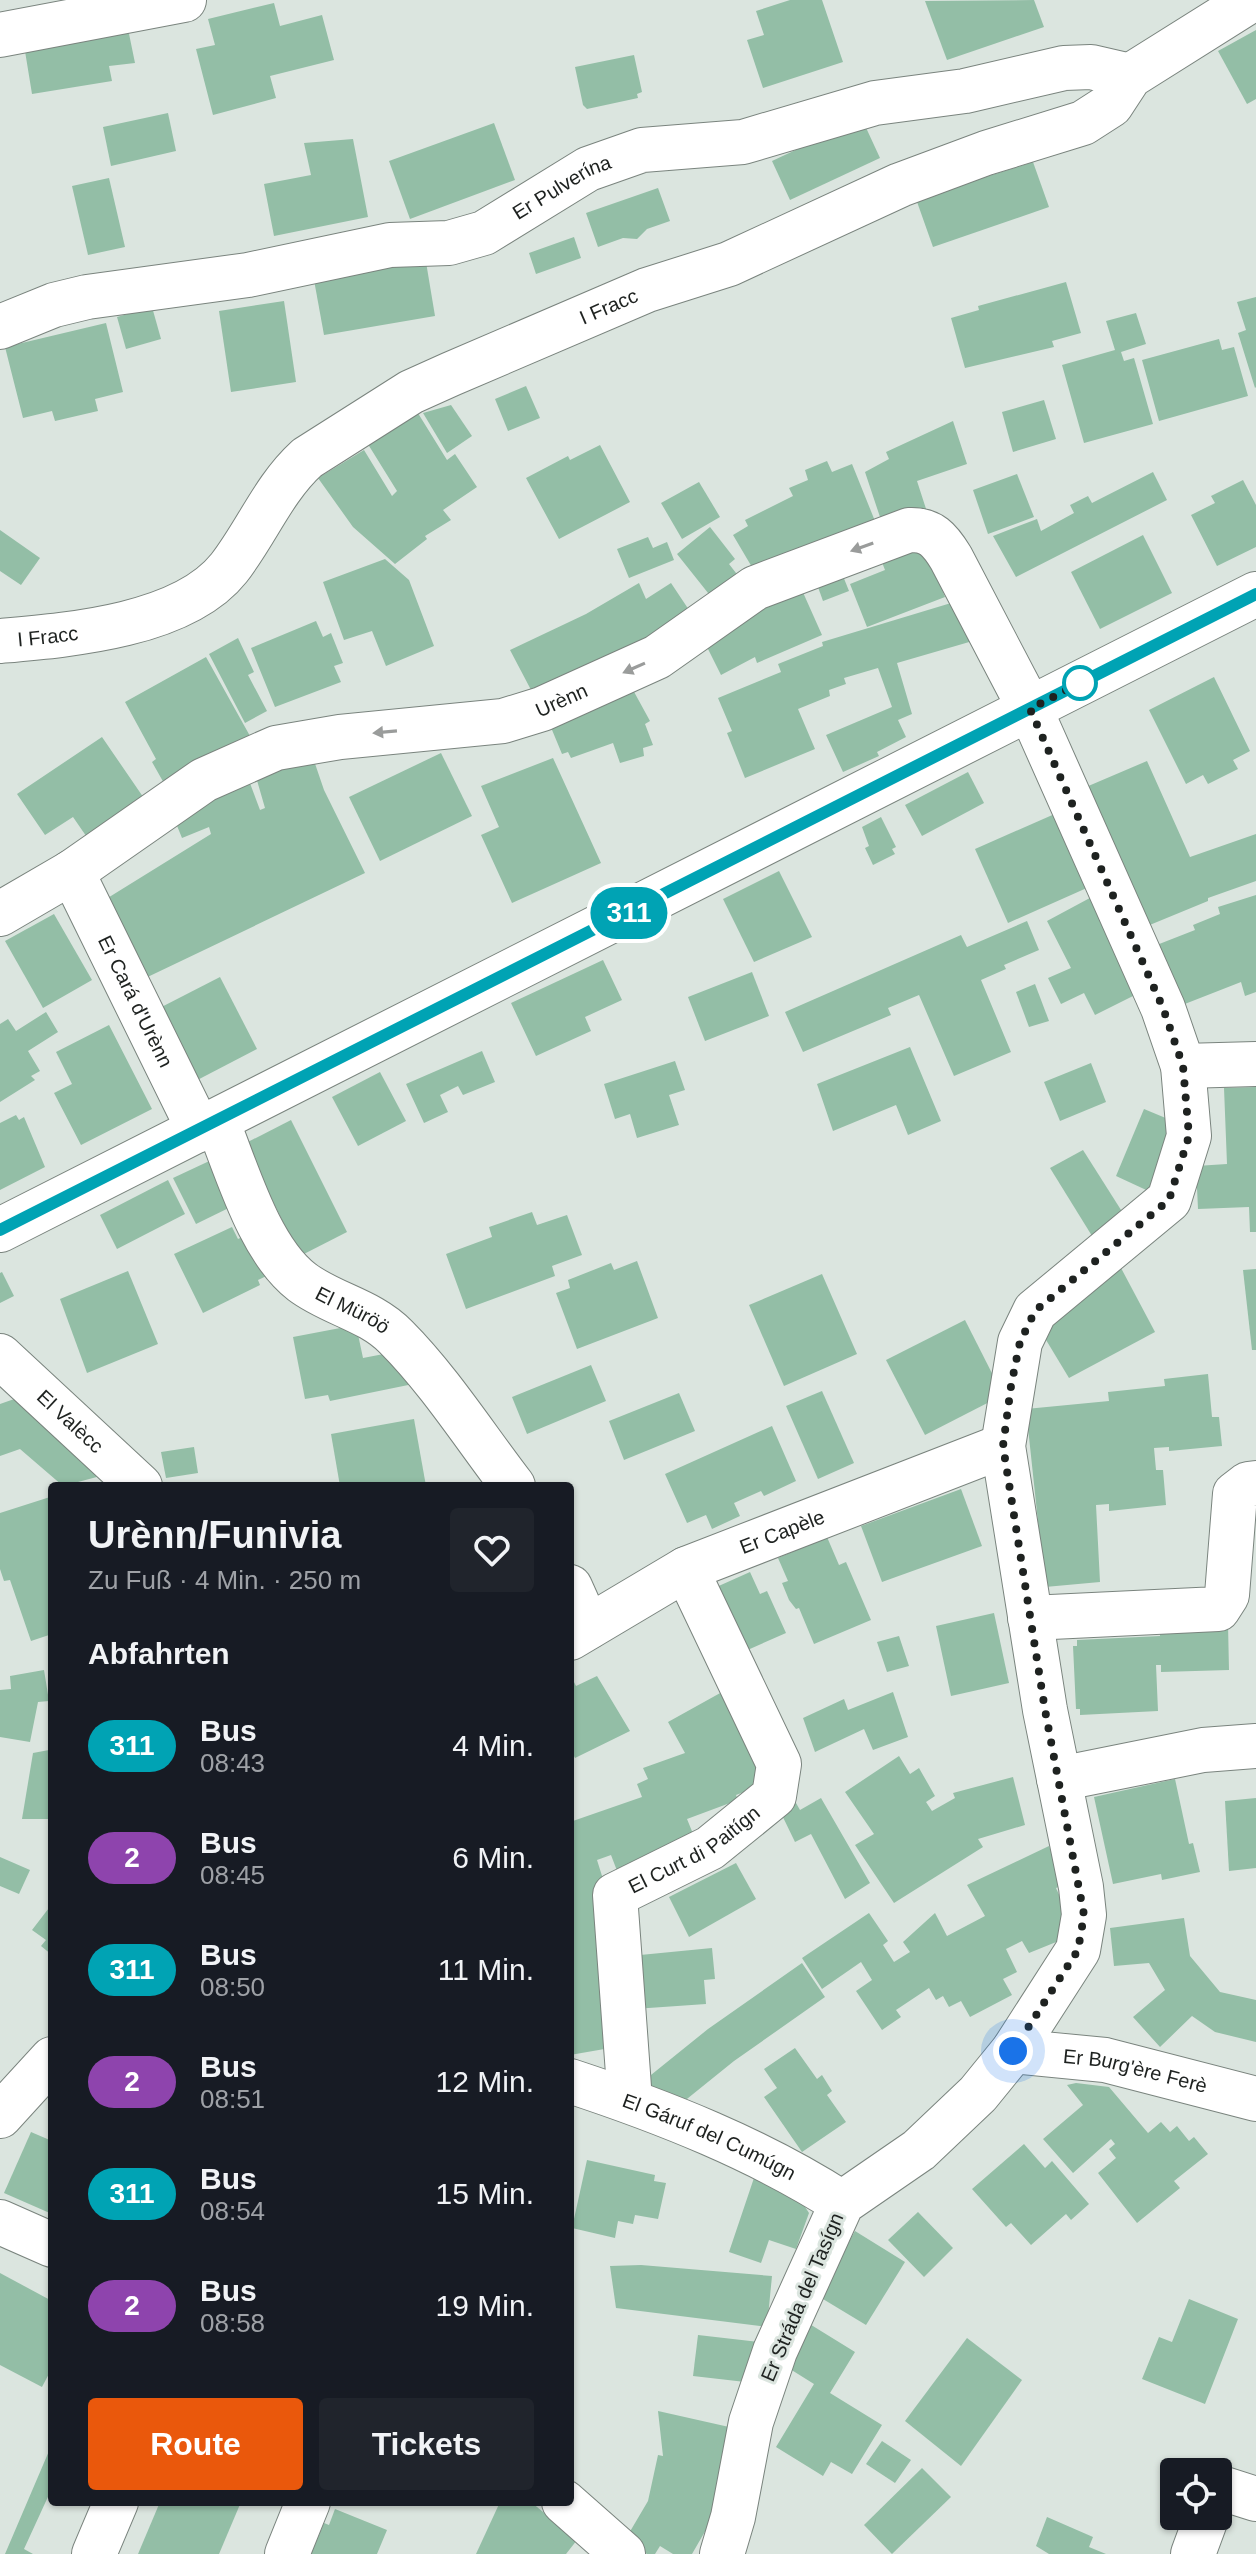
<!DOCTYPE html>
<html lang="de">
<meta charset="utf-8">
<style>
body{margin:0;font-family:Helvetica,sans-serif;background:#20242c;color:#f1f3f6;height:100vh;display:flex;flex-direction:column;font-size:30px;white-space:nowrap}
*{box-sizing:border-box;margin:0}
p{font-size:26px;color:#9ea1a6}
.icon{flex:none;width:44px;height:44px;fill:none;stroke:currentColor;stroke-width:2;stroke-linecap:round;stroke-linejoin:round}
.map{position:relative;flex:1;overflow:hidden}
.panel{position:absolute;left:48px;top:1482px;width:526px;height:1024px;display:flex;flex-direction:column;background:#171b24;border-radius:8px;box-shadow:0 2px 6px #0004}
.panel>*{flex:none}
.badge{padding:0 16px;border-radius:26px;font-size:28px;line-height:52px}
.fabs{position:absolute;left:1160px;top:2458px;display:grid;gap:16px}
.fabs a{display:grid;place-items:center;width:72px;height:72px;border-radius:8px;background:#171b24;box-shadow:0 2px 6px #0004;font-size:40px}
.you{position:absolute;width:40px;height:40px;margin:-20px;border:6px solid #fff;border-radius:50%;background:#1a73e8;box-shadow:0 0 0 12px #1a73e833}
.map>.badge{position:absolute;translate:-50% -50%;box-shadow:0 0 0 4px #fff}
h2{padding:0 40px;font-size:30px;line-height:72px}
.round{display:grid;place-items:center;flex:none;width:84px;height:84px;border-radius:8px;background:#20242c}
.headline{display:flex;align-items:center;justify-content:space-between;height:136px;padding:0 40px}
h1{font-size:38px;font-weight:700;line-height:60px}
.action{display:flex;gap:16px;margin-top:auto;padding:16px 40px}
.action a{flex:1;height:92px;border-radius:8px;background:#ea580c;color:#fff;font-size:32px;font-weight:700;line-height:92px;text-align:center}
.action a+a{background:#20242c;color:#f1f3f6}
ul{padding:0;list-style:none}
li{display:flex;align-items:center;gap:24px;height:112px;padding:0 40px}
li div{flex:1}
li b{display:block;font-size:30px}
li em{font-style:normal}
li .badge{min-width:88px;font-weight:700;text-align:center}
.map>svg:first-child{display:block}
.building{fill:#93bea6}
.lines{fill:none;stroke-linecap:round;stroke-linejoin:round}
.minor-casing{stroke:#7a847e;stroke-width:46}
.major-casing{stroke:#7a847e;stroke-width:46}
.minor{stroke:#fff;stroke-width:44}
.major{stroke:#fff;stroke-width:44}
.oneway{fill:#9a9c9b}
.line-casing{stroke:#fff;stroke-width:18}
.line{stroke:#00a3b4;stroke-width:12}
.walk{stroke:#1e2220;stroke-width:8;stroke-dasharray:0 14.4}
.stop-dot{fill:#fff;stroke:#00a3b4;stroke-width:4}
.labels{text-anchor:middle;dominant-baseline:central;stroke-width:6;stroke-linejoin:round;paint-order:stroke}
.street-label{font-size:20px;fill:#1e2220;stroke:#dbe5df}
</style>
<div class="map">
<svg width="1256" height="2554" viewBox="0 0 1256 2554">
<rect width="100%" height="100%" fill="#dbe5df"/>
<g class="building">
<path d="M790,0H822L843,62L763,88L747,40L764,35L756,11Z"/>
<path d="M1034,0L1044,27L947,60L925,1Z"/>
<path d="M274,3L280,26L322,15L334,60L270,76L276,98L213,115L196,49L215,45L208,19Z"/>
<path d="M127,24L135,63L109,66L112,81L32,94L24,45Z"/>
<path d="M1256,30V99L1247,104L1218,51Z"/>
<path d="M634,55L642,92L637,94L638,98L587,109L583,105L575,67Z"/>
<path d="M168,113L176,151L111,166L103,127Z"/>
<path d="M862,119L880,158L790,200L772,161Z"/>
<path d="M494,123L515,180L410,219L389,161Z"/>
<path d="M353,139L368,217L274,236L264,184L311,175L304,143Z"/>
<path d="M1033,162L1049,207L933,247L916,199Z"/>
<path d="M109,178L125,247L88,255L72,186Z"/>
<path d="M658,188L670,221L647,229L637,239L623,238L598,247L586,213Z"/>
<path d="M574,237L581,258L536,274L529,253Z"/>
<path d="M426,262L435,316L324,335L314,280Z"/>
<path d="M1066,282L1081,333L1052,341L1054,347L965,368L951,318L979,310L978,306Z"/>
<path d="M1256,297V387L1255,388L1238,333L1246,330L1237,302Z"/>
<path d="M284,301L296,382L231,392L219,311Z"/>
<path d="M152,307L161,339L126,349L117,317Z"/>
<path d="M1136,313L1146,344L1121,352L1124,361L1134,358L1153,424L1084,443L1062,365L1115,350L1106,321Z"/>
<path d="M106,323L123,392L95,399L98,411L55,421L52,411L23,418L5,347Z"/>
<path d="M1219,339L1222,350L1234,347L1248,396L1159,421L1142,360Z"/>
<path d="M526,386L540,418L508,431L495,399Z"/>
<path d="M1044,400L1056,439L1013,452L1002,412Z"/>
<path d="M451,405L472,436L447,453L423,413Z"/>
<path d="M416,410L447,460L455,454L477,487L443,510L451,520L425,536L427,539L395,564L353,527L318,478L364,450L392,496L397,491L366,441Z"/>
<path d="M953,421L967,464L917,481L928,515L884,529L865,472L889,459L886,452Z"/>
<path d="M600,445L630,502L559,539L526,478L568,456L570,460Z"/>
<path d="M827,461L832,472L852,464L879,531L759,579L733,535L748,526L745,520L793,496L789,488L808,480L805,470Z"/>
<path d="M1153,472L1167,500L1016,577L993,536L1037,519L1041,531L1074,513L1070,505L1088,496L1092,503Z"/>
<path d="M1017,474L1034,517L988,534L973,490Z"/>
<path d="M1243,480L1256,505V547L1217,566L1191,515L1215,503L1211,496Z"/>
<path d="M699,482L720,517L682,539L661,503Z"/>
<path d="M710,527L735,559L729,564L743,582L716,603L677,554Z"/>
<path d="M0,530L40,558L21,585L0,571Z"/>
<path d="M921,535L945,597L867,627L850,584L885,570L878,552Z"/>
<path d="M1143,535L1172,593L1100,629L1071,572Z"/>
<path d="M648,537L653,548L667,542L674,560L629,578L617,549Z"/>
<path d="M385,559L409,580L434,646L386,666L372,631L344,640L323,582Z"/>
<path d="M839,566L849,591L823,601L814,576Z"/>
<path d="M797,579L822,635L757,663L755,657L721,675L702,637Z"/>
<path d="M639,583L646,599L671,583L699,625L540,707L510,650L586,614Z"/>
<path d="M961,600L983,638L897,663L912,714L898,720L906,737L877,752L879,756L843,772L826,735L892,707L878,668L844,678L846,684L829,690L830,696L798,709L815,749L745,778L727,733L732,731L718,698L781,672L778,664L823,646L822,642Z"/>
<path d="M316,621L323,637L331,633L343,663L334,666L341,682L275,707L251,648Z"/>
<path d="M238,638L254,672L248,675L267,711L245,723L209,654Z"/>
<path d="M206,657L255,745L169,792L152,762L156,759L125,702Z"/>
<path d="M1214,677L1250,751L1233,760L1238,769L1208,784L1203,775L1186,784L1149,710Z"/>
<path d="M627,679L650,721L645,724L653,745L643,748L644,756L620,763L613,743L571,758L568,752L562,754L545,713Z"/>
<path d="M102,737L150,807L93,846L73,817L45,835L17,794Z"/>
<path d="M309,746L324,790L365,873L135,983L98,904L211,834L209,827L182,838L171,811L245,770L260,810L265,808L254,770Z"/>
<path d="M441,753L472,816L380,861L349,797Z"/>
<path d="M553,758L601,863L512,903L481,835L499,827L481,786Z"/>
<path d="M1147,761L1190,857L1256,834V881L1208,898V901L1140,929L1079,790Z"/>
<path d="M968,772L984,803L922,836L905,805Z"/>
<path d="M1066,809L1098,883L1008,923L975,849Z"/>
<path d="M881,817L896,847L892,849L895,854L873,865L865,848L869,846L862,827Z"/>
<path d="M779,871L812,937L754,962L723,899Z"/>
<path d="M1101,892L1149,988L1095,1015L1084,993L1061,1004L1048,978L1071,968L1047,921Z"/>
<path d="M1256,895V992L1245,996L1241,982L1172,1009L1149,948L1195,930L1193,925L1220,914L1218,907Z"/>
<path d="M54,914L92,980L43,1008L5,941Z"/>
<path d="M1027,921L1039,950L1004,965L1006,969L981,980L1011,1052L954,1076L919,995L888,1008L891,1015L803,1052L785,1012L961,935L967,947Z"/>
<path d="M603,960L622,1000L585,1017L591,1031L536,1056L511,1003Z"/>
<path d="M752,972L769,1016L705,1041L688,997Z"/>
<path d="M220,977L257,1049L182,1088L144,1016Z"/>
<path d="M1035,984L1049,1021L1029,1027L1016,992Z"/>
<path d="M46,1012L58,1032L28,1051L40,1071L31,1076L35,1080L0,1102V1024L8,1019L16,1031Z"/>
<path d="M109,1025L152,1109L81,1145L54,1093L72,1084L56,1052Z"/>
<path d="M910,1047L941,1121L908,1135L896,1105L833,1131L817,1084Z"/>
<path d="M482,1051L495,1082L463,1095L458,1086L440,1095L448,1112L424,1123L406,1084Z"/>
<path d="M675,1061L685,1090L669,1095L679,1125L637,1138L630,1114L615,1119L604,1084Z"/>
<path d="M1091,1063L1106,1102L1060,1121L1044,1082Z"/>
<path d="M380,1072L406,1121L358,1146L332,1097Z"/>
<path d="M1256,1087V1232H1250L1249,1207L1198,1209L1196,1166L1227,1164L1224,1088Z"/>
<path d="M1144,1109L1180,1124L1157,1195L1116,1176Z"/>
<path d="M16,1115L19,1120L24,1117L45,1167L0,1190V1123Z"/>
<path d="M291,1120L347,1232L300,1256L244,1144Z"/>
<path d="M1083,1150L1128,1221L1097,1244L1050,1168Z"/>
<path d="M220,1156L243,1201L196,1224L173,1178Z"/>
<path d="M168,1180L185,1214L117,1249L100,1215Z"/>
<path d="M532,1212L537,1225L567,1215L582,1255L552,1266L555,1276L466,1309L446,1254L492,1237L489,1227Z"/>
<path d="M232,1227L238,1239L255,1231L279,1270L258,1280L260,1285L203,1313L174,1254Z"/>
<path d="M637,1261L658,1318L577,1349L556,1293L570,1288L568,1280L611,1263L614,1270Z"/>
<path d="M1121,1268L1155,1332L1069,1378L1037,1325L1077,1293Z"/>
<path d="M1256,1269V1350H1252L1243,1270Z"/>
<path d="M128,1271L158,1344L87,1373L60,1299Z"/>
<path d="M2,1272L14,1296L0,1303V1273Z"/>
<path d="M822,1274L857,1354L784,1386L749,1305Z"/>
<path d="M965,1320L1003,1395L925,1435L886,1360Z"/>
<path d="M356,1325L363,1358L394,1352L418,1383L330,1401L328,1395L305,1399L293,1337Z"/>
<path d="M591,1365L606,1401L527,1434L512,1397Z"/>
<path d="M1208,1374L1212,1417H1219L1222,1446L1169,1451V1447L1154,1448L1156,1470H1163L1166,1505L1109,1511V1504L1096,1505L1100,1582L1045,1587L1026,1409L1109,1401L1108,1392L1165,1386L1164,1379Z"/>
<path d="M822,1391L854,1463L818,1479L786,1406Z"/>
<path d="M679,1393L695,1431L624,1460L609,1421Z"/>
<path d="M20,1397L108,1474L63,1486L20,1449L0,1456V1404Z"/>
<path d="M414,1419L426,1486H340L331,1434Z"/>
<path d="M772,1426L796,1481L764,1496L761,1491L734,1503L740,1516L712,1529L706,1515L687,1523L665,1474Z"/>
<path d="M194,1447L198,1473L166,1478L161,1452Z"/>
<path d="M961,1489L982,1546L882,1582L861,1526Z"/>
<path d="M50,1497L52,1634L31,1641L10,1580L4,1581L0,1569V1513Z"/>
<path d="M827,1537L839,1565L846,1562L871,1620L814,1644L799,1608L796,1609L789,1600L782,1583L788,1581L778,1558Z"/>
<path d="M750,1572L760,1594L767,1591L786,1633L734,1656L712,1589Z"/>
<path d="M994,1613L1009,1683L951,1696L936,1626Z"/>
<path d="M1228,1624L1229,1670L1161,1672V1665H1156L1158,1711L1080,1715V1709H1076L1073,1646H1077V1640L1160,1636V1626Z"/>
<path d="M899,1636L909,1666L887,1672L877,1642Z"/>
<path d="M44,1670L49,1701L38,1702L30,1742L0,1737V1690L11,1689L10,1676Z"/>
<path d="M570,1674L576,1686L597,1676L630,1731L575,1758L570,1748Z"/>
<path d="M731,1687L771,1782L736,1795L738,1800L687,1819L698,1846L619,1876L611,1855L597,1860L608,1895L593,1897L616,2047L570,2055V1822L642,1797L637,1784L648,1779L643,1768L685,1753L668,1722Z"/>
<path d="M893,1692L908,1737L873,1750L864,1729L815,1752L803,1718L844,1699L848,1710Z"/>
<path d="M49,1750L52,1819H22L33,1753Z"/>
<path d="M899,1756L910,1774L919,1768L935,1796L926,1802L932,1811L955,1798L953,1793L1013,1777L1025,1825L978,1839L983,1847L894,1903L855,1845L874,1834L845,1792Z"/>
<path d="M1175,1779L1189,1844L1193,1843L1200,1872L1162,1880L1161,1874L1113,1884L1094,1797Z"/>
<path d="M821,1798L870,1883L845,1899L811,1834L795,1842L780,1811L796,1803L800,1810Z"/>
<path d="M1256,1798V1868L1229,1871L1225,1801Z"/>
<path d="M1049,1846L1058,1870L1055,1871L1061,1886L1056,1888L1069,1917L1071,1936L1029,1953L1022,1941L1006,1949L1017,1972L1003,1979L1012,1995L970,2017L961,2001L949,2007L943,1996L936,2000L929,1988L896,2010L901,2017L882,2030L856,1991L872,1980L861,1962L822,1989L802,1958L869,1913L888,1941L883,1945L894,1962L910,1952L903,1942L935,1913L947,1936L985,1916L967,1885Z"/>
<path d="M0,1857L30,1870L19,1894L0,1886Z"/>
<path d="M736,1863L756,1899L689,1937L669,1897Z"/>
<path d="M52,1904V1955L41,1946L46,1940L32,1930Z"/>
<path d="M1184,1918L1190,1956L1220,1992L1256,2000V2042L1215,2032L1192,2016L1160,2047L1133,2017L1165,1990L1149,1963L1114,1966L1110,1928Z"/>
<path d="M712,1948L715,1979L704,1980L706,2004L634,2009L630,1956Z"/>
<path d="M802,1963L825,1997L734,2061L672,2111L646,2079L708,2029Z"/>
<path d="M795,2048L817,2079L822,2075L832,2091L827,2095L846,2122L802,2152L764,2097L777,2088L764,2069Z"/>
<path d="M1076,2083L1109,2087L1148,2133L1161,2122L1170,2132L1177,2126L1189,2141L1194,2137L1208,2154L1174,2181L1180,2188L1137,2223L1098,2173L1116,2158L1109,2149L1115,2144L1111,2139L1073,2173L1043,2139L1083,2105L1067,2085Z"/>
<path d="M31,2132L52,2141V2214L4,2193Z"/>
<path d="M1024,2144L1045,2168L1052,2161L1089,2204L1071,2220L1066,2214L1031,2245L1011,2223L1006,2227L972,2189Z"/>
<path d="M587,2160L655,2175L654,2181L666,2183L658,2219L635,2215L633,2224L618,2221L615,2238L572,2228Z"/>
<path d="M756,2172L792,2187L809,2213L796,2249L769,2240L761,2263L729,2252Z"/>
<path d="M918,2212L953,2248L924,2277L888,2240Z"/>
<path d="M855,2231L905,2262L866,2325L818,2296Z"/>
<path d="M641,2265L772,2276L767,2327L616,2308L610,2266Z"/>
<path d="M0,2273L52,2301V2368L42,2387L0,2365Z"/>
<path d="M1189,2299L1238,2319L1205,2404L1142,2379L1159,2337L1172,2342Z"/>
<path d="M808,2323L855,2352L830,2393L882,2425L852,2474L831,2462L823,2476L776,2447L814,2384L782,2364Z"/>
<path d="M698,2335L759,2342L754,2383L693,2376Z"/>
<path d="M967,2338L1022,2380L961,2466L905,2421Z"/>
<path d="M658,2411L738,2429L711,2521L692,2554H673L660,2546L655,2554H647L625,2540L648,2501L658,2455L663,2456Z"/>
<path d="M882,2441L911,2460L895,2483L866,2464Z"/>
<path d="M52,2444V2488L24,2549L33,2554H5Z"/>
<path d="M922,2468L951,2497L892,2554L864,2525Z"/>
<path d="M160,2502H241L219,2554H138Z"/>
<path d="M500,2502H531L577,2540L566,2554H476Z"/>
<path d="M335,2509L387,2530L377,2554H311L324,2523L329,2525Z"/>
<path d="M1047,2517L1093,2537L1089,2547L1106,2554H1049L1036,2546Z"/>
</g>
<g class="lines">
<g class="minor-casing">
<g id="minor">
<path d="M0,35L184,0"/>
<path id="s1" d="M0,327L54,305L87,297L248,275L390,245L449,243L484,233L588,169L642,150L743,142L875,103L965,91L1064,68L1091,67L1130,76"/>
<path id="s2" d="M0,641C69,635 183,626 229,568C257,532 273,489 307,458L411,392L451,374L647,290L729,264L900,185L986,153L1083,123L1111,105L1130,76L1251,0"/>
<path id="s3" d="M72,872L199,1130"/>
<path id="s4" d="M0,914L72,872L204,780L276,748L340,737L503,721L542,709L657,657L755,588L909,530C931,529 940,540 951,558L1030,709L1163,1008L1183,1066L1189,1136L1169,1200L1035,1311L1020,1342L1003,1446L1045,1710L1081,1887L1084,1915L1078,1950L1013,2051L978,2094L919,2150L842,2203L775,2351L751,2422L733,2517L722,2554"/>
<path d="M1183,1066L1256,1064"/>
<path id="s5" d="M217,1121C237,1170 259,1249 302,1282C331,1304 370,1310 396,1337C439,1380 476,1438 513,1486"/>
<path id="s6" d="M0,1356L140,1486"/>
<path d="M570,1587L588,1627"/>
<path d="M1030,1618L1218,1609L1227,1595L1235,1494L1248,1484L1256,1483"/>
<path id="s7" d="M570,1638L686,1569L1003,1446"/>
<path d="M1059,1779L1203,1750L1256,1746"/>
<path id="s8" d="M1013,2051L1105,2060L1256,2099"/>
<path id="s9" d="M570,2081C664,2112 758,2149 842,2203"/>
<path id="s10" d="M630,2101L615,1895L710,1848L774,1796L779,1764L686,1569"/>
<path d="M0,2116L52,2059"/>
<path d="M0,2222L52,2245"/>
<path d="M1218,2487L1256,2499"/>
<path d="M564,2502L623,2554"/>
<path d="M94,2554L116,2502"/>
<path d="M287,2554L308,2502"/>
<path d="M1193,2554L1207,2516"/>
</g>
</g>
<g class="major-casing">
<path id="major" d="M0,1230L1256,594"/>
</g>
<use href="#minor" class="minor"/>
<use href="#major" class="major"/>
</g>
<defs><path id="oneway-solid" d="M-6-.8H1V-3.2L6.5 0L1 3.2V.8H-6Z" transform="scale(2)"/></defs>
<g class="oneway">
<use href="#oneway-solid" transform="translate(862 547) rotate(160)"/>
<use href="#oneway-solid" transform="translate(634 668) rotate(156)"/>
<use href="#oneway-solid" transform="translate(385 732) rotate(175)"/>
</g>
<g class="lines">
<g class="line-casing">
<path id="line" d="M0,1230L1256,594"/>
</g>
<use href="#line" class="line"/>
<path class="walk" d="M1013,2051L1078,1950L1084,1915L1045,1710L1003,1446L1011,1386L1020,1342L1035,1311L1169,1200L1189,1136L1183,1066L1163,1008L1030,709L1080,683"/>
</g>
<circle class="stop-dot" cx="1080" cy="683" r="16"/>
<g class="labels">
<g class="street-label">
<text stroke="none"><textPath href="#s1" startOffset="586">Er Pulverína</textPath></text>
<text stroke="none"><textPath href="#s2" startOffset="720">I Fracc</textPath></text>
<text stroke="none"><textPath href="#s2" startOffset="48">I Fracc</textPath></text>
<text stroke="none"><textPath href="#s4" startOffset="614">Urènn</textPath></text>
<text stroke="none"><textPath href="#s3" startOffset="144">Er Cará d'Urènn</textPath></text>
<text stroke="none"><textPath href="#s5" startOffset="242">El Müröö</textPath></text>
<text stroke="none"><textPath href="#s6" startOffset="96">El Valècc</textPath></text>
<text stroke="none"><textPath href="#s7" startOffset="238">Er Capèle</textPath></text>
<text stroke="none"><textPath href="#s10" startOffset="298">El Curt di Paitígn</textPath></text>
<text stroke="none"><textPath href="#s8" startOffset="124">Er Burg'ère Ferè</textPath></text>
<text stroke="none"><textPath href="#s9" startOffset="150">El Gáruf del Cumúgn</textPath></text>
<text transform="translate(802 2297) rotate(-67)">Er Stráda del Tasígn</text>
</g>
</g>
</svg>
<div class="fabs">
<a><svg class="icon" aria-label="locate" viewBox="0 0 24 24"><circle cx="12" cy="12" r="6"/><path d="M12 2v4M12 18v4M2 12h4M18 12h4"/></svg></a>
</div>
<div class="you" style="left:1013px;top:2051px"></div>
<b class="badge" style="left:629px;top:913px;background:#00a3b4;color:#fff">311</b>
<section class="panel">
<div class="headline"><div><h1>Urènn/Funivia</h1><p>Zu Fuß · 4 Min. · 250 m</p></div><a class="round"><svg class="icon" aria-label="heart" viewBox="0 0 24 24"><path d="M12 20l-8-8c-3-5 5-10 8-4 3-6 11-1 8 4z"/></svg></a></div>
<h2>Abfahrten</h2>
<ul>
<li><span class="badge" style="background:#00a3b4;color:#fff">311</span><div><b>Bus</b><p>08:43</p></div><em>4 Min.</em></li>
<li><span class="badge" style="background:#8e44ad;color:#fff">2</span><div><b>Bus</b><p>08:45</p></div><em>6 Min.</em></li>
<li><span class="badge" style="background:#00a3b4;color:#fff">311</span><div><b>Bus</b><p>08:50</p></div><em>11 Min.</em></li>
<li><span class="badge" style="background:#8e44ad;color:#fff">2</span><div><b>Bus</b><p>08:51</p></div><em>12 Min.</em></li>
<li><span class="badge" style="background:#00a3b4;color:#fff">311</span><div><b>Bus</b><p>08:54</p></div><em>15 Min.</em></li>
<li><span class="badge" style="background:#8e44ad;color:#fff">2</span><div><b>Bus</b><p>08:58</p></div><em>19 Min.</em></li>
</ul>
<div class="action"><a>Route</a><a>Tickets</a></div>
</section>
</div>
